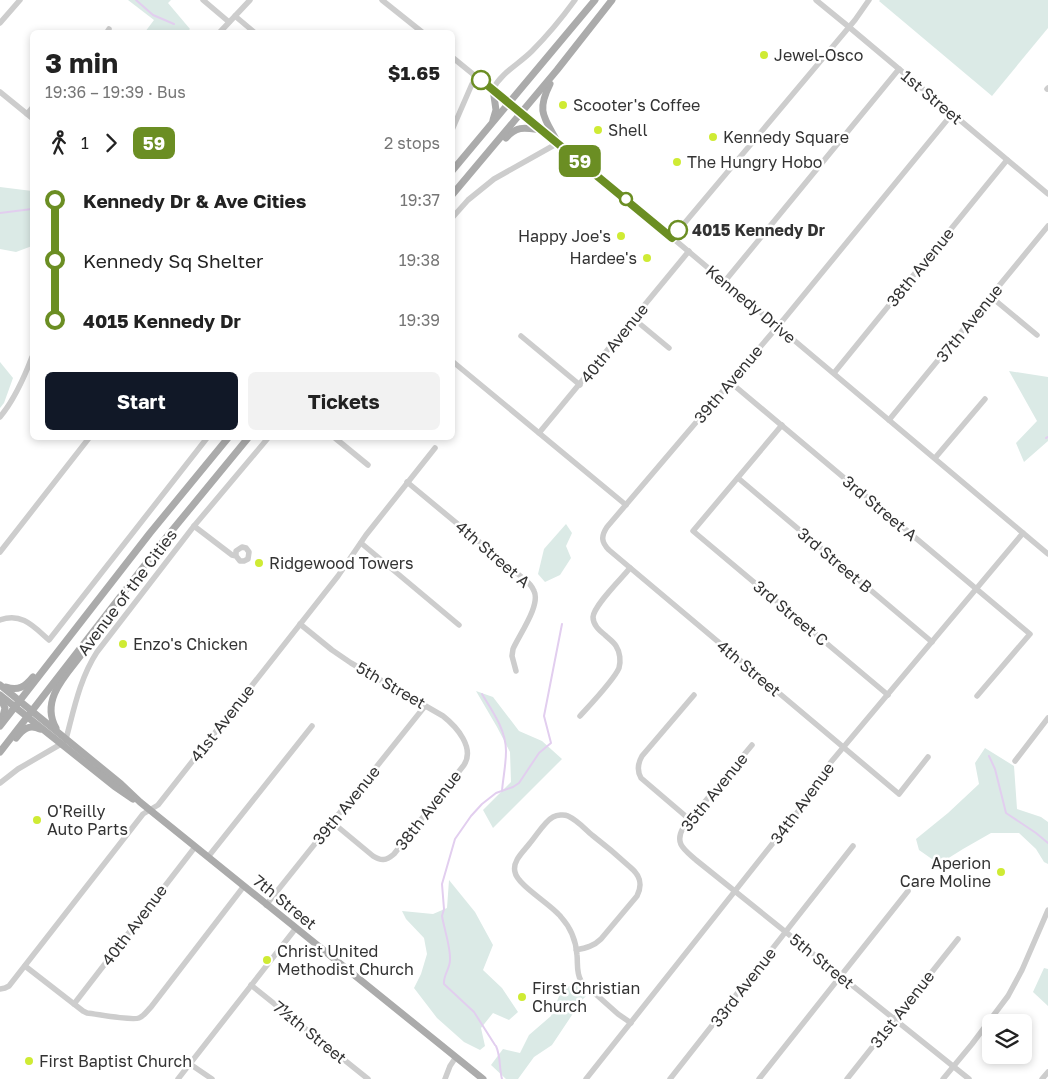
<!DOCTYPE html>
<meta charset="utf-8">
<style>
body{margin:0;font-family:"Golos Text",sans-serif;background:#f2f2f2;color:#222;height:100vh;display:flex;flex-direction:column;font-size:19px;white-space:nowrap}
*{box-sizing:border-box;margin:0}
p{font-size:16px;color:#767676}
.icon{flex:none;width:28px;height:28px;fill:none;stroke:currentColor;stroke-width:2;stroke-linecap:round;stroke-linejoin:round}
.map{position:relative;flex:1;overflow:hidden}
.side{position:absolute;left:30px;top:30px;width:425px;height:410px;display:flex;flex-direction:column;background:#fff;border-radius:8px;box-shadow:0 2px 8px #0003}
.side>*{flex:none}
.badge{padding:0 10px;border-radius:8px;font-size:18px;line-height:32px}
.tools{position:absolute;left:982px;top:1014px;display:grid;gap:10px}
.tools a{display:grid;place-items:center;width:50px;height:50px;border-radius:8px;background:#fff;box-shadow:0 2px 8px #0003;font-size:25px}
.map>.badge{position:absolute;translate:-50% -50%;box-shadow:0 0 0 2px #fff}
.legs{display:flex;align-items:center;gap:8px;height:55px;padding:0 15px;font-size:16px}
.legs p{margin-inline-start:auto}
.overview{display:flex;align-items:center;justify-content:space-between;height:85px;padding:0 15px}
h1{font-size:28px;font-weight:700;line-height:38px}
.primary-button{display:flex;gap:10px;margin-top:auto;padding:10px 15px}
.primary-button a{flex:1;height:58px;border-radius:8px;background:#111827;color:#fff;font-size:20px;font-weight:700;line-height:58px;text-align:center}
.primary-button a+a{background:#f2f2f2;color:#222}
ul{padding:0 15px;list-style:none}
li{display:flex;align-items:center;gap:18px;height:60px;font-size:19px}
li i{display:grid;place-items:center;width:8px;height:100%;margin:0 6px;background:currentColor}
li i::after{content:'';width:12px;height:12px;margin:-6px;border:4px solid;border-radius:50%;background:#fff}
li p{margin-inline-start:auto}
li:first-child i{background:linear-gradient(#0000 50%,currentColor 0)}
li:last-child i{background:linear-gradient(currentColor 50%,#0000 0)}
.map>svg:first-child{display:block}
.green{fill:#dbeae6}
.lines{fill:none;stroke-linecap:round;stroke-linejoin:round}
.stream{stroke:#e2ceef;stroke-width:2}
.minor{stroke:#cdcdcd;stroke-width:5.5}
.major{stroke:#ababab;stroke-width:7}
.line-1-casing{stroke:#fff;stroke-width:11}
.line-1{stroke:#6b8e23;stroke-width:8}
.poi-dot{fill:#cfeb34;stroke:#fff;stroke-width:2}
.stop-1-dot{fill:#fff;stroke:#6b8e23;stroke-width:2.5}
.labels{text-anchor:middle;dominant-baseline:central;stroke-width:5;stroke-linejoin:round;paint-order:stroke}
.poi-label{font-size:16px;fill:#333;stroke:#fff;text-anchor:start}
.street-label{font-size:16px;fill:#333;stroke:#fff}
.stop-label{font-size:16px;font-weight:bold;fill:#333;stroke:#fff;text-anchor:start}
</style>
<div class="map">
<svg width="1048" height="1079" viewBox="0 0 1048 1079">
<rect width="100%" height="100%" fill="#fff"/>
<g class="green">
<path d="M128,0H171L168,3L190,29L187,32H145L154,20Z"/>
<path d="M880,0H1048V28L992,96L879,1Z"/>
<path d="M0,187L32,191V246L16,252L0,249Z"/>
<path d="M0,362L13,378L4,403L0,408Z"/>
<path d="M1009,371L1048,377V441L1024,462L1016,443L1037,421Z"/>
<path d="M566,524L572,533L566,546L571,558L560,575L545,582L538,574L544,549Z"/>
<path d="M476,691L493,697L519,731L542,741L562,759L493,828L483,810L511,782L510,752L497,727Z"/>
<path d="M985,748L1014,766L1017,809L1041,817L1048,822V864L1044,862L1036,849L1019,833H991L963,849L939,864L919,850L916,839L948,813L979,784L975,763Z"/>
<path d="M449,880L475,912L493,945L483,970L502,988L518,1012L509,1020L493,1013L481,1028L485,1046L480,1050L464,1042L437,1018L414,988L421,974L427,954L424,938L406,919L402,911L433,914L447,908Z"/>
<path d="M1044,968L1048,969V1006L1033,992Z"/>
<path d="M578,983L589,993L582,1000L552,1045L534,1057L518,1079H506L491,1065L503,1049L520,1053L529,1035L551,1016L562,989Z"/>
</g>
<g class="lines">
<g class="stream">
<path d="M136,0L153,15L174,24"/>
<path d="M0,213L32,209"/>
<path d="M1046,438L1048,437"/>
<path d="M482,694C493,712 506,730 506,751C506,765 503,778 502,791"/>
<path d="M989,756L995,769L1006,813L1036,833L1048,843"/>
<path d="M495,1045L474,1012L444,984C443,975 450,969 450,960C451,949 444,928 442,916L444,909L442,884L455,839L471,816L482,804L496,793L513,787L519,783L539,753L551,743L544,716L562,624"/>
<path d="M496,1046C501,1057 499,1068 502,1079"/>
</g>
<g class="minor">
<path d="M203,0L229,22"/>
<path d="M382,0L422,32"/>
<path d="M816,0L849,27L1048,194"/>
<path d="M235,16L254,32"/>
<path d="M0,23L20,0"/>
<path d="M107,32L109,29"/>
<path d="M220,32L250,0"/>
<path d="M452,57L631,203L1048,554"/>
<path d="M493,89C501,73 519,64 532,51C548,35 562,18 575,0"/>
<path d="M1047,89L1048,88"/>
<path d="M0,92L32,118"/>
<path d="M27,114L32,108"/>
<path d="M452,130L472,84L477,77"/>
<path d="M452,218L468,200L494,179L558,143"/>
<path d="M672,238L855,20L869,0"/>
<path d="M725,281L899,69"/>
<path d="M990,296L1037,335"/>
<path d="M634,319L669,348"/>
<path d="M521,336L580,385"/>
<path d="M452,361L626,505"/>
<path d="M834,373L1007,160"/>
<path d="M730,382L1030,634L977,696"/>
<path d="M0,417C15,399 24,378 32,357"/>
<path d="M889,420L1048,226"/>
<path d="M782,425L693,531L888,695"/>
<path d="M539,433L689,251"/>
<path d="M335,438L368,465"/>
<path d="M935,458L985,399"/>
<path d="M738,478L932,642"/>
<path d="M407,482L524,579C528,582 532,586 534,591C541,605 519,635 513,649L512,656L516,671"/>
<path d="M194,526L232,555L236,556L240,561H244L248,559L249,552L246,548L242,547L236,551V556"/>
<path d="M361,543L459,625"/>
<path d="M0,552L89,438"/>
<path d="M0,620C22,612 34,627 49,640L207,438"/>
<path d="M300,624L332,650L351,663L443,716C457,727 475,748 464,765L394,854C386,861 381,861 373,856L332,822"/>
<path d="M580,716C589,706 614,680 619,668C621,661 620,652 616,646C614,642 608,638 605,635C599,630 593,625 593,617C594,605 622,578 630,568"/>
<path d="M752,745L683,828C674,844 685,850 696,860L969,1079"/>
<path d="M928,757L899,794L609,550C601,542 601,536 607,527L784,319L952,114"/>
<path d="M1015,761L1048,718"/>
<path d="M0,783L18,769L61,744L66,739C74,709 80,678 97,652L194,526L268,438"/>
<path d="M689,819L641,778C637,771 638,763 642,756L694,695"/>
<path d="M208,857L312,726"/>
<path d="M266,905L425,706"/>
<path d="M576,950C586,948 594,946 601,939L637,896C643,884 640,875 630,867C618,856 605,845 592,835C585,829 577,820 568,816C564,814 557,815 553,817C545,821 536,836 530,843C524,851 512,861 515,872C517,885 552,905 561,917C571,928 576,941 577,955C578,964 576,972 581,981L618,1014L631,1023"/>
<path d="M25,966L83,1011L87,1013C97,1014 131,1021 139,1018C144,1016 147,1011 151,1007L244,886"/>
<path d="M251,985L368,1079"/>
<path d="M0,989L5,988L9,986L143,814L158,805L338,576L366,535L435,448"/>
<path d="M74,1004L195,847"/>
<path d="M190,1064L212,1079"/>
<path d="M178,1079L296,928"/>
<path d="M445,1079L450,1066L456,1057"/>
<path d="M586,1079L800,809L831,762L1023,533"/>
<path d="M670,1079L853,846"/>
<path d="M759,1079L908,891"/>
<path d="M847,1079L958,939"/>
<path d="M943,1079L972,1044L1008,996L1022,970L1048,910"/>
<path d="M1042,1079L1048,1072"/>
</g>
<g class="major">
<path d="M550,84C536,112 544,117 558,143"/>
<path d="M493,120L496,110L493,89"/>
<path d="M506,138C517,125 526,128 541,130"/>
<path d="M452,171L595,0"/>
<path d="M452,195L557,70L612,0"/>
<path d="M0,685L121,784L140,802L483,1079"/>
<path d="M6,687C18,691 25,687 33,677"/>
<path d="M0,695L114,786L133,799"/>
<path d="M0,697L5,708L2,720"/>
<path d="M0,726L150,533L228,438"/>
<path d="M56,728C40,700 66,675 82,654"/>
<path d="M16,738C23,729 29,724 40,729"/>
<path d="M0,752L165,539L248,438"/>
</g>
</g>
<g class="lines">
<g class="line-1-casing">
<path id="line-1" d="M481,80L672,238L678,230"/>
</g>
<use href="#line-1" class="line-1"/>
</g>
<g class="poi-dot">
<circle cx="764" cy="55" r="5"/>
<circle cx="563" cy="105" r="5"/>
<circle cx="598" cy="130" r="5"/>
<circle cx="713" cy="137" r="5"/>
<circle cx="677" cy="162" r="5"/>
<circle cx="621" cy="236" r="5"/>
<circle cx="647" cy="258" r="5"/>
<circle cx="259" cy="563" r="5"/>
<circle cx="123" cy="644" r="5"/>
<circle cx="37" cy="820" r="5"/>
<circle cx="1001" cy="872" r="5"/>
<circle cx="267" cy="960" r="5"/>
<circle cx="522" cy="997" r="5"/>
<circle cx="29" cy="1061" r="5"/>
</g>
<g class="stop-1-dot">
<circle cx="481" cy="80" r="9"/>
<circle cx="626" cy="199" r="6"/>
<circle cx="678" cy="230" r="9"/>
</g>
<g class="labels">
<g class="poi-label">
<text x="774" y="55">Jewel-Osco</text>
<text x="573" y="105">Scooter's Coffee</text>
<text x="608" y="130">Shell</text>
<text x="723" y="137">Kennedy Square</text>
<text x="687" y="162">The Hungry Hobo</text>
<text x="611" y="236" text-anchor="end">Happy Joe's</text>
<text x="637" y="258" text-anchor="end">Hardee's</text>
<text x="269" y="563">Ridgewood Towers</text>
<text x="133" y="644">Enzo's Chicken</text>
<text x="47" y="811">O'Reilly<tspan x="47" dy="18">Auto Parts</tspan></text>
<text x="991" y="863" text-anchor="end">Aperion<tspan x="991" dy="18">Care Moline</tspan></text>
<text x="277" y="951">Christ United<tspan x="277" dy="18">Methodist Church</tspan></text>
<text x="532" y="988">First Christian<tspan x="532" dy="18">Church</tspan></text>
<text x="39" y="1061">First Baptist Church</text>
</g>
<g class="street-label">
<text transform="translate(932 97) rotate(40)">1st Street</text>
<text transform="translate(920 267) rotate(-51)">38th Avenue</text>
<text transform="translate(751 304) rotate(40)">Kennedy Drive</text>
<text transform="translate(969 323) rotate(-51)">37th Avenue</text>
<text transform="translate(614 343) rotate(-51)">40th Avenue</text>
<text transform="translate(728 384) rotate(-50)">39th Avenue</text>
<text transform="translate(880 508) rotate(40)">3rd Street A</text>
<text transform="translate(493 554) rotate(41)">4th Street A</text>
<text transform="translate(835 560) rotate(40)">3rd Street B</text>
<text transform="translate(127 592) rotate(-53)">Avenue of the Cities</text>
<text transform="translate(791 613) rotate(40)">3rd Street C</text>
<text transform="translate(749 668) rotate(40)">4th Street</text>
<text transform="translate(391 685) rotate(30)">5th Street</text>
<text transform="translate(222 723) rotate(-52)">41st Avenue</text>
<text transform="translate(714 792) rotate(-51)">35th Avenue</text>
<text transform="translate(802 803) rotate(-54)">34th Avenue</text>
<text transform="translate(346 805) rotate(-51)">39th Avenue</text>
<text transform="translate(428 810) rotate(-52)">38th Avenue</text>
<text transform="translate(285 902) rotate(39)">7th Street</text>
<text transform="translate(134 925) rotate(-53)">40th Avenue</text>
<text transform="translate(822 961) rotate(39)">5th Street</text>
<text transform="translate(743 987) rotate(-52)">33rd Avenue</text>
<text transform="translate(902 1009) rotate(-52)">31st Avenue</text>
<text transform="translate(310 1032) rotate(39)">7½th Street</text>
</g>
<g class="stop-label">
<text x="692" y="230">4015 Kennedy Dr</text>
</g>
</g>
</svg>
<div class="tools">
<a><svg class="icon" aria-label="layers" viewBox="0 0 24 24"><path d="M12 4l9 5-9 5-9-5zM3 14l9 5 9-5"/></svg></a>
</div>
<b class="badge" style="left:580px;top:161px;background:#6b8e23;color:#fff">59</b>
<section class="side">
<div class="overview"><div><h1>3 min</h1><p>19:36 – 19:39 · Bus</p></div><b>$1.65</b></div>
<div class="legs"><svg class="icon" aria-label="walk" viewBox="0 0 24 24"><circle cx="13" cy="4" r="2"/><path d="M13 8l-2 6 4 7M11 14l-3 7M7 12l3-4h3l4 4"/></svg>1<svg class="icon" aria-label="forward" viewBox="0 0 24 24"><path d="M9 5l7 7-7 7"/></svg><b class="badge" style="background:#6b8e23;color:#fff">59</b><p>2 stops</p></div>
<ul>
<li><i style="color:#6b8e23"></i><b>Kennedy Dr &amp; Ave Cities</b><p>19:37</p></li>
<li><i style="color:#6b8e23"></i><span>Kennedy Sq Shelter</span><p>19:38</p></li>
<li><i style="color:#6b8e23"></i><b>4015 Kennedy Dr</b><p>19:39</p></li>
</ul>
<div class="primary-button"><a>Start</a><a>Tickets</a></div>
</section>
</div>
